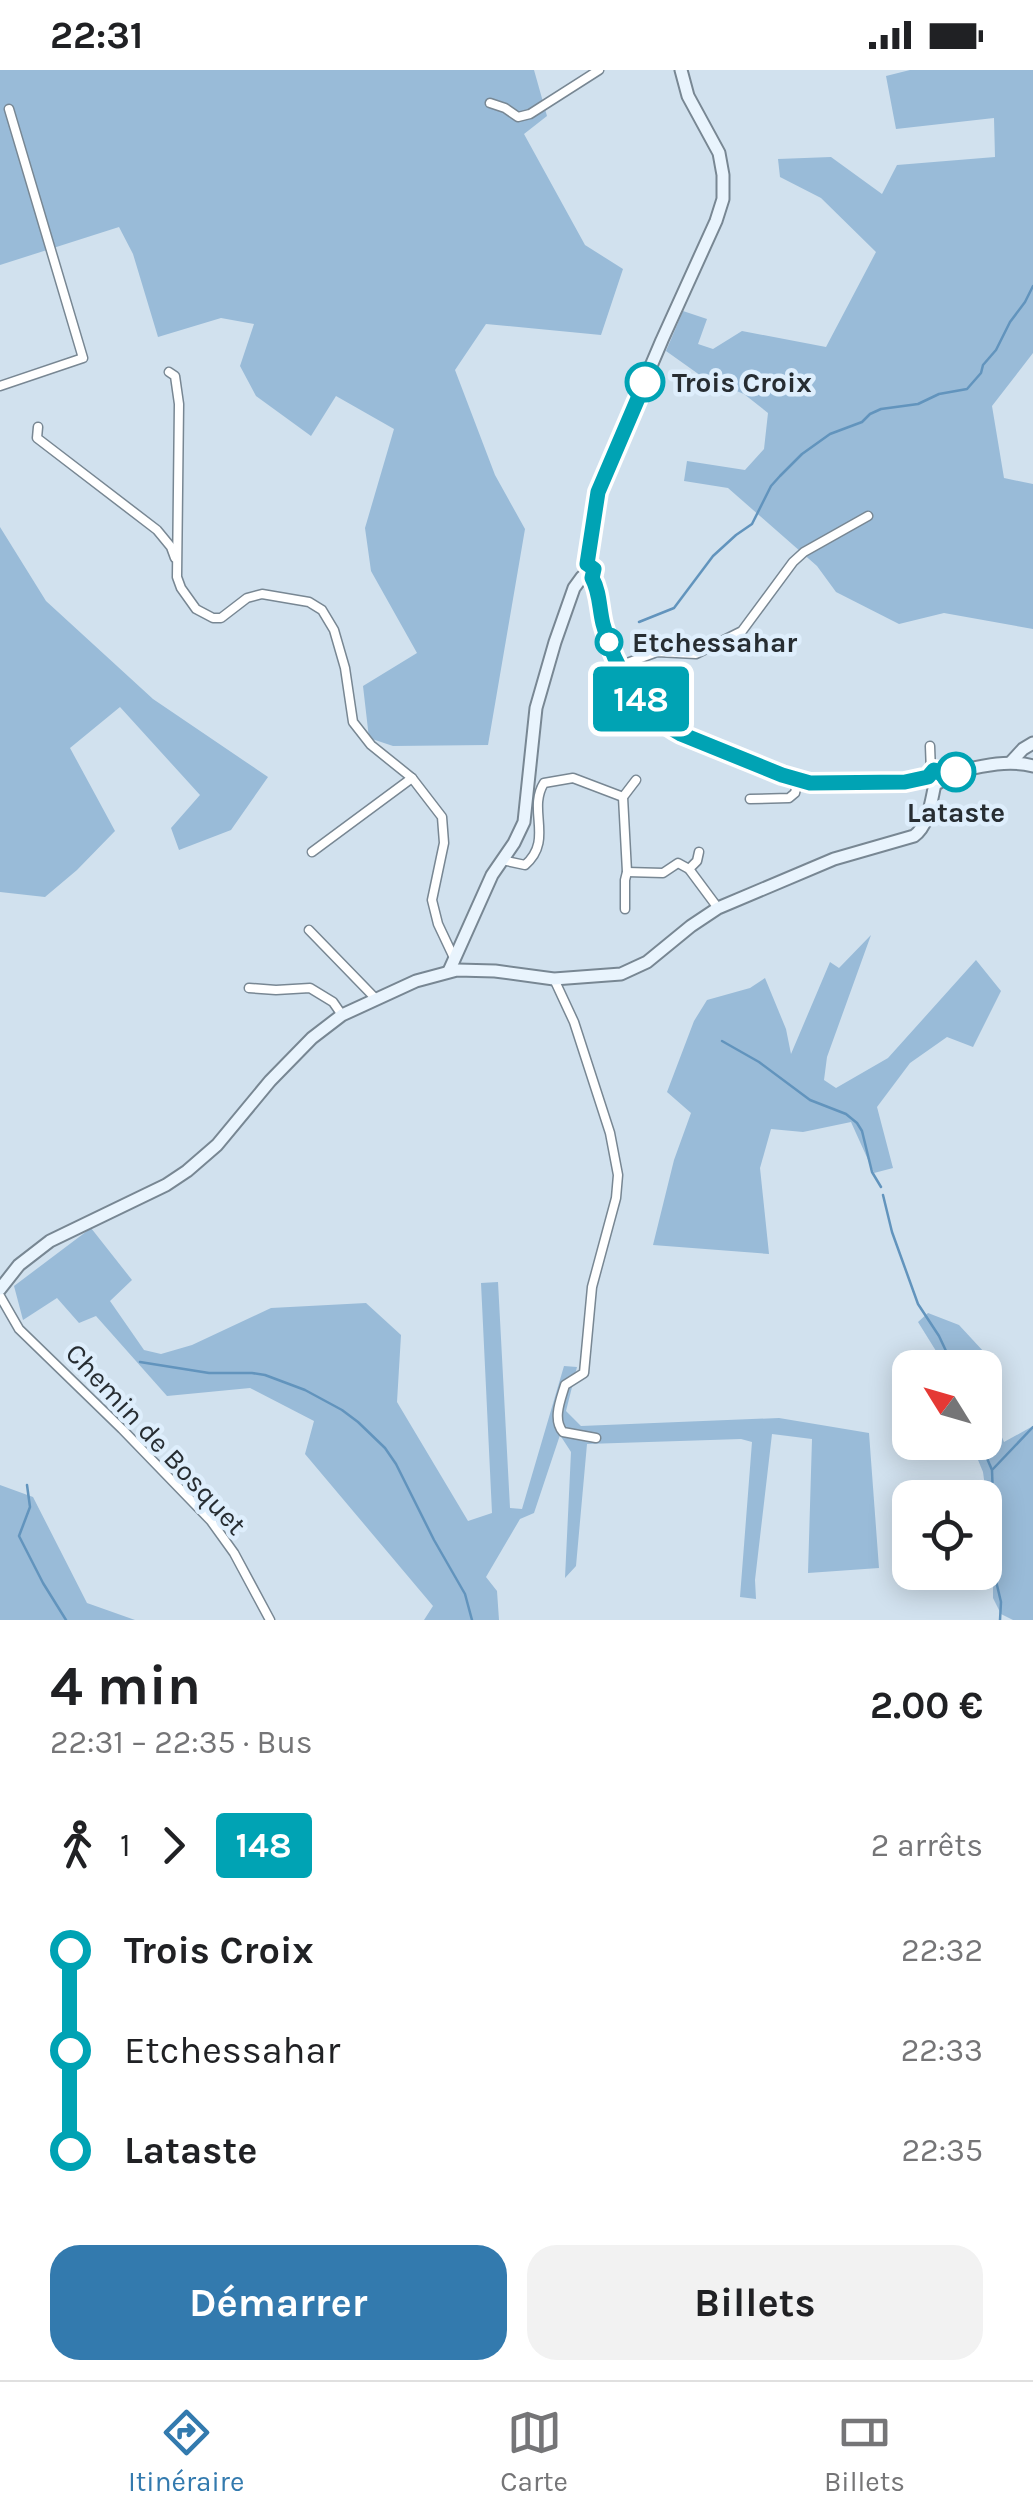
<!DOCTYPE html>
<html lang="fr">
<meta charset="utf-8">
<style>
body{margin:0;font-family:Karla,sans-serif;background:#f2f2f2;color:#202124;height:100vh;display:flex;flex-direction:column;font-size:38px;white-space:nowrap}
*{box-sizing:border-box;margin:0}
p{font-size:32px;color:#757577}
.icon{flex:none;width:55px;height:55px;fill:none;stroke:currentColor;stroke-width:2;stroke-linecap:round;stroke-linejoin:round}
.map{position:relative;height:1550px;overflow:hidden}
.details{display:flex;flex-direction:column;background:#fff;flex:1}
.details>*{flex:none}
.badge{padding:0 20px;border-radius:8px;font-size:35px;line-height:65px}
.needle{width:65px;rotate:307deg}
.buttons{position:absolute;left:892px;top:1280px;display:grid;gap:20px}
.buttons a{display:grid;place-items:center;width:110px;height:110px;border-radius:20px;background:#fff;box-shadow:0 5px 25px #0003;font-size:50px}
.map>.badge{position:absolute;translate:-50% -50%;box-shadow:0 0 0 5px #fff}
.legs{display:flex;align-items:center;gap:15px;height:110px;padding:0 50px;font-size:32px}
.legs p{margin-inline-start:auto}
.overview{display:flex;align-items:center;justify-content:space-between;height:170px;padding:0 50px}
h1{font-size:55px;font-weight:700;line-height:75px}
.action{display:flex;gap:20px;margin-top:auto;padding:20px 50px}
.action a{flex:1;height:115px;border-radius:30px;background:#337aae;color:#fff;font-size:40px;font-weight:700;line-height:115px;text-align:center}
.action a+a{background:#f2f2f2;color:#202124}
ul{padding:0 50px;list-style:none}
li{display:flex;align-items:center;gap:35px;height:100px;font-size:38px}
li i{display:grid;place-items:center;width:15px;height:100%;margin:0 12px;background:currentColor}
li i::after{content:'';width:25px;height:25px;margin:-12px;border:8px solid;border-radius:50%;background:#fff}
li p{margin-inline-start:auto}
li:first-child i{background:linear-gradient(#0000 50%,currentColor 0)}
li:last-child i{background:linear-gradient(currentColor 50%,#0000 0)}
.status{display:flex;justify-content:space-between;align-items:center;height:70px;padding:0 50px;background:#fff;direction:ltr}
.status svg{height:28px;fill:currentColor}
.menu{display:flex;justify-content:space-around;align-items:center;height:140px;border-top:2px solid #e0e0e0;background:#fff;font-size:28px;color:#757577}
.menu a{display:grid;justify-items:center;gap:5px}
.menu .active{color:#337aae}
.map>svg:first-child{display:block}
.green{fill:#99bbd8}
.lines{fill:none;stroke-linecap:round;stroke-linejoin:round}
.stream{stroke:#6294bd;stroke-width:2.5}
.street-casing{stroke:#788793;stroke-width:11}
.secondary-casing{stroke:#788793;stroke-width:15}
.street{stroke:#fff;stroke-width:8}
.secondary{stroke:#e9f4fd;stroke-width:11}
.line-1-casing{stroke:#fff;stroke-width:22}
.line-1{stroke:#00a3b4;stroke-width:15}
.stop-1-dot{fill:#fff;stroke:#00a3b4;stroke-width:5}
.labels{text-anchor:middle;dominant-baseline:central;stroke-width:9;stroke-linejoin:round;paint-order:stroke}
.stop-label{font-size:28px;font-weight:bold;fill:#272d32;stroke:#deeefc;text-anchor:start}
.street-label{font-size:28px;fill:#272d32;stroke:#deeefc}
</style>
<div class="status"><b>22:31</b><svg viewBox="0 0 49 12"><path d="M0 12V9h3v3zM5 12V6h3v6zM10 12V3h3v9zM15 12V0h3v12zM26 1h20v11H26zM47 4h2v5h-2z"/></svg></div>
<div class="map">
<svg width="1033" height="1550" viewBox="0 0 1033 1550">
<rect width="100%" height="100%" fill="#d1e1ee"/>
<g class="green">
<path d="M0,0H534L547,46L524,64L585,175L623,199L601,265L486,254L455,300L495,405L525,459L488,675L393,676L369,668L363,616L417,583L371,501L365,458L394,359L336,326L311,366L256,326L240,296L254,254L221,248L158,267L133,184L119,157L0,195Z"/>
<path d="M910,0H1033V283L992,336L1004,408L1033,414V559L944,543L899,554L836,522L817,496L728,418L684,411L687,391L745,400L764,379L768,343L744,324L704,308L666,281L683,241L707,249L698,274L713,279L742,261L826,277L876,182L821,128L780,107L778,89L831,87L882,124L897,95L995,87L994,48L896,59L886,6Z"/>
<path d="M0,457L46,531L153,629L268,707L231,760L179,780L171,758L200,725L120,637L70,678L115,761L77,800L45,827L0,822Z"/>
<path d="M871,865L827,987L824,1010L836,1018L888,988L976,890L1001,921L973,977L947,967L910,993L877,1037L893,1098L874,1103L851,1052L803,1062L771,1059L760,1098L769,1184L653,1175L674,1090L691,1043L667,1022L694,951L707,930L750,918L765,908L786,959L791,984L830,892L839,898Z"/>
<path d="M91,1158L132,1210L110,1231L144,1280L161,1284L192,1275L271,1238L366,1233L401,1265L397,1332L468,1451L492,1443L481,1213L498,1212L510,1438L522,1439L564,1296L577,1297L566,1341L581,1356L779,1348L869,1363L879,1498L808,1503L812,1369L772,1364L755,1510L756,1529L740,1527L752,1372L741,1369L587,1374L576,1496L565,1508L571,1382L560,1365L534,1443L520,1449L486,1507L497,1521L499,1550H424L433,1536L305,1384L314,1351L250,1318L167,1326L96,1246L79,1253L57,1228L23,1250L14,1216Z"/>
<path d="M928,1243L959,1255L984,1282L991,1342L1004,1372L1033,1356V1550H1013L1001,1544L993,1528V1476L983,1402L971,1373L985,1372V1298L946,1297L918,1252Z"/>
<path d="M0,1415L33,1427L87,1533L135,1550H0Z"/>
</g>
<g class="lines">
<g class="stream">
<path d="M639,552L674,538L713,486L736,465L752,454L771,416L780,406L802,384L830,364L862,352L870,344L881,339L918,334L939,324L967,319L981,303L983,295L996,280L1010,252L1025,232L1033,216"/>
<path d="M722,971L759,992L810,1030L846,1044L857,1053L862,1061L872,1102L881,1117"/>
<path d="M883,1125L892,1162L918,1234L939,1266L954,1298"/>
<path d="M140,1292L209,1303H252L265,1305L305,1320L342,1340L358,1352L385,1378L396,1394L434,1470L465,1524L472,1550"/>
<path d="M980,1372L992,1400L996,1511L1001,1532L1000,1550"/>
<path d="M993,1399L1033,1357"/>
<path d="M27,1415L30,1437L19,1466L43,1513L66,1550"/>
</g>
<g class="street-casing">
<g id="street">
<path d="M490,33L505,38L518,47L530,44L599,0"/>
<path d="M169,302L175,306L179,334L177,507L181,518L196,539L213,548H221L247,528L262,524L309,532L322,540L334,560L345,598L353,652L371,675L412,708L442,747L444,773L432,830L438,854L455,890"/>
<path d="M0,316L83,288L9,39"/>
<path d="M38,357L37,368L157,460L171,477L175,488"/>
<path d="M619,596L657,582L696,584L742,561L793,492L804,482L868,446"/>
<path d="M930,676L931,702"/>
<path d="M750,729L789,728L795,723L798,710"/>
<path d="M312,782L412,708"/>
<path d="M502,790L525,795C554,770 527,740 544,713L573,708L623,727"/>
<path d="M689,799L697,791L699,782"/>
<path d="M627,802L663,803L678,793L689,799L718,838"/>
<path d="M625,839V810L627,802L623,727L636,710"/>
<path d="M309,860L376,929"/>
<path d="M554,909L574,952L610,1063L618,1105L616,1128L592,1217L584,1303L565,1315C561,1329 552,1349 563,1362L596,1368"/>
<path d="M249,918L276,920L310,918L333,932L342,945"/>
<path d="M0,1226L19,1259L122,1359L211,1451L234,1483L270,1550"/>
</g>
</g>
<g class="secondary-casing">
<g id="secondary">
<path d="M587,494L594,434L597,423L662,270L716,151L723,129V105L719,83L688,26L681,0"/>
<path d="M592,508L598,519L604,555L619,596L644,634L655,647L672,659L782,705L811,713L878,714L905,712L928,707L931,702L936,700L940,702L942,707L940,712L935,714L930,711L928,707"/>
<path d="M1011,692L1023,679L1033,673"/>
<path d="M942,705C972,699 1003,688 1033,696"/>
<path d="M449,901L492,805L514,773L524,752L536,638L555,572L574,518L582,507"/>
<path d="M0,1219L19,1195L50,1171L166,1115L187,1101L217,1075L270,1011L312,968L342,945L416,911L457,900L495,901L554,909L621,904L647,892L691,856L718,838L834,789L914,766C929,755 931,731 935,714"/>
</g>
</g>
<use href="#street" class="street"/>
<use href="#secondary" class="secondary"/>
</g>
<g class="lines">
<g class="line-1-casing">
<path id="line-1" d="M645,312L598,422L587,494L594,499L592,508C600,522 599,538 603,554C614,597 641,643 681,664L782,705L810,713L905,712L928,707L934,700L939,701L942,705L956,702"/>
</g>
<use href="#line-1" class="line-1"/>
</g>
<g class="stop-1-dot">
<circle cx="645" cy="312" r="18"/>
<circle cx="609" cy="572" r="12"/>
<circle cx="956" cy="702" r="18"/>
</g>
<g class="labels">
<g class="stop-label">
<text x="672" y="312">Trois Croix</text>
<text x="632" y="572">Etchessahar</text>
<text x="956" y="742" text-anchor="middle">Lataste</text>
</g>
<g class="street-label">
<text transform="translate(156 1369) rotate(47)">Chemin de Bosquet</text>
</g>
</g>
</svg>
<div class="buttons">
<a><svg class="needle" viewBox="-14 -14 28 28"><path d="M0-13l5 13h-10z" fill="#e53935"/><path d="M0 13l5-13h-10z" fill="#757577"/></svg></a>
<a><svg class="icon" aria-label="locate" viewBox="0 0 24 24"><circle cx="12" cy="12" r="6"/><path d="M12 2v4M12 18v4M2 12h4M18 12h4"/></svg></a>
</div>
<b class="badge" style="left:641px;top:629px;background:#00a3b4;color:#fff">148</b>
</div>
<section class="details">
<div class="overview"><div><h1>4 min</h1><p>22:31 – 22:35 · Bus</p></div><b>2.00 €</b></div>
<div class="legs"><svg class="icon" aria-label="walk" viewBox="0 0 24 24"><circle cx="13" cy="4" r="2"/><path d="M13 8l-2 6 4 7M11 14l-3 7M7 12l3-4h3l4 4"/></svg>1<svg class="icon" aria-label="forward" viewBox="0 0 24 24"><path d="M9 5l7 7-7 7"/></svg><b class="badge" style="background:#00a3b4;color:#fff">148</b><p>2 arrêts</p></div>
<ul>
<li><i style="color:#00a3b4"></i><b>Trois Croix</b><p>22:32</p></li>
<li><i style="color:#00a3b4"></i><span>Etchessahar</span><p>22:33</p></li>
<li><i style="color:#00a3b4"></i><b>Lataste</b><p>22:35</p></li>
</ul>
<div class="action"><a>Démarrer</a><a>Billets</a></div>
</section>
<nav class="menu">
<a class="active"><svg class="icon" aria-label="directions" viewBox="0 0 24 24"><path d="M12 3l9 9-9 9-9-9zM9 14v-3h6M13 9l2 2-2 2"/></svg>Itinéraire</a>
<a><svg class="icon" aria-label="map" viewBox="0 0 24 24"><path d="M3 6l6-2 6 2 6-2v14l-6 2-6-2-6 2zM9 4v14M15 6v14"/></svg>Carte</a>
<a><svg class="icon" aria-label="tickets" viewBox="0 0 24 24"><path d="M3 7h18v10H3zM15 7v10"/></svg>Billets</a>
</nav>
